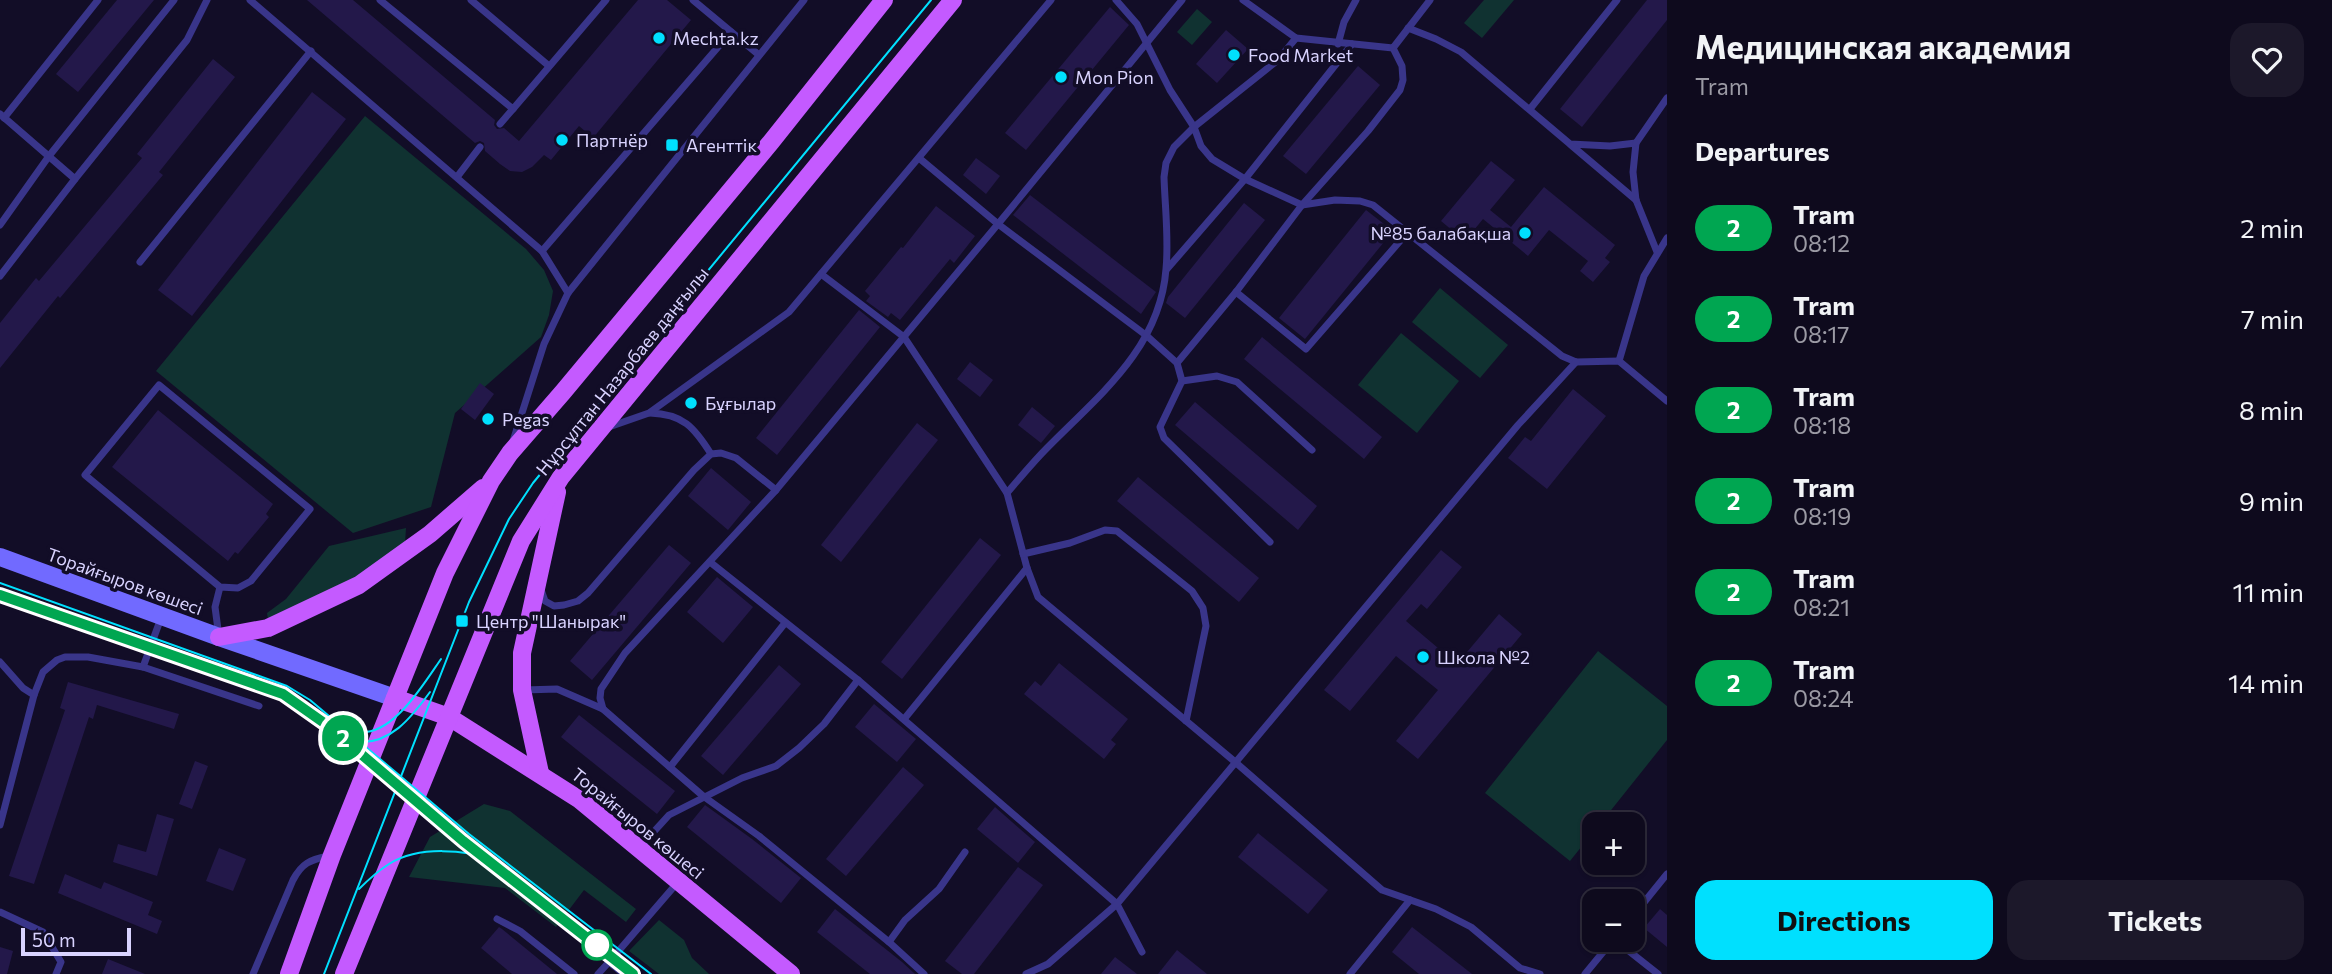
<!DOCTYPE html>
<meta charset="utf-8">
<style>
body{margin:0;font-family:Commissioner,sans-serif;background:#1c182a;color:#f1f3f6;height:100vh;display:flex;flex-direction:column;font-size:26px;white-space:nowrap}
*{box-sizing:border-box;margin:0}
p{font-size:23px;color:#9b9aa4}
.icon{flex:none;width:38px;height:38px;fill:none;stroke:currentColor;stroke-width:2;stroke-linecap:round;stroke-linejoin:round}
.map{position:relative;flex:1;overflow:hidden}
.panel{display:flex;flex-direction:column;background:#0e0a1d;width:665px}
.panel>*{flex:none}
.badge{padding:0 14px;border-radius:23px;font-size:24px;line-height:46px}
.buttons{position:absolute;left:1582px;top:812px;display:grid;gap:14px}
.buttons a{display:grid;place-items:center;width:63px;height:63px;border-radius:14px;background:#0e0a1d;box-shadow:0 2px 5px #0004,0 0 0 2px #2e2b3b;font-size:35px}
.scale{position:absolute;left:21px;bottom:18px;width:110px;box-sizing:border-box;padding-left:7px;border:4px solid #d9d3ff;border-top:0;font-size:19px;line-height:24px;white-space:nowrap;color:#d9d3ff;-webkit-text-stroke:5px #120d27;paint-order:stroke}
.map>.badge{position:absolute;translate:-50% -50%;box-shadow:0 0 0 4px #fff}
h2{padding:0 28px;font-size:26px;line-height:63px}
.round{display:grid;place-items:center;flex:none;width:74px;height:74px;border-radius:21px;background:#1c182a}
.overview{display:flex;align-items:center;justify-content:space-between;height:119px;padding:0 28px}
h1{font-size:33px;font-weight:700;line-height:52px}
.button{display:flex;gap:14px;margin-top:auto;padding:14px 28px}
.button a{flex:1;height:80px;border-radius:21px;background:#00e0fe;color:#111;font-size:28px;font-weight:700;line-height:80px;text-align:center}
.button a+a{background:#1c182a;color:#f1f3f6}
ul{padding:0;list-style:none}
li{display:flex;align-items:center;gap:21px;height:91px;padding:0 28px}
li div{flex:1}
li b{display:block;font-size:26px}
li em{font-style:normal}
li .badge{min-width:77px;font-weight:700;text-align:center}
main{display:flex;flex:1;min-height:0}
.map>svg:first-child{display:block}
.green{fill:#103231}
.building{fill:#23184a}
.lines{fill:none;stroke-linecap:round;stroke-linejoin:round}
.lane{stroke:#39358a;stroke-width:7}
.secondary{stroke:#716aff;stroke-width:18}
.primary{stroke:#c45aff;stroke-width:18}
.tram{stroke:#00e0fe;stroke-width:2}
.line-casing{stroke:#fff;stroke-width:16}
.line{stroke:#00a651;stroke-width:10}
.poi-dot{fill:#00e0fe;stroke:#120d27;stroke-width:2.5}
.stop-dot{fill:#fff;stroke:#00a651;stroke-width:3.5}
.labels{text-anchor:middle;dominant-baseline:central;stroke-width:7;stroke-linejoin:round;paint-order:stroke}
.poi-label{font-size:18px;fill:#d9d3ff;stroke:#120d27;text-anchor:start}
.street-label{font-size:18px;fill:#d9d3ff;stroke:#120d27}
</style>
<main>
<div class="map">
<svg width="1667" height="974" viewBox="0 0 1667 974">
<rect width="100%" height="100%" fill="#120d27"/>
<g class="green">
<path d="M1484,0H1514L1482,38L1464,23Z"/>
<path d="M1197,9L1212,22L1192,45L1177,32Z"/>
<path d="M365,116L526,249L544,270L553,291L549,315L541,337L455,413L431,507L353,533L156,371Z"/>
<path d="M1440,288L1508,345L1480,378L1412,322Z"/>
<path d="M1401,333L1459,381L1417,433L1358,385Z"/>
<path d="M406,528L405,543L354,579L268,620L267,613L286,599L329,546Z"/>
<path d="M1598,651L1667,706V740L1600,824H1594V831L1570,861L1485,793Z"/>
<path d="M484,804L510,811L636,909L626,922L584,890L556,927L505,888L409,877L430,837Z"/>
<path d="M659,920L684,940L692,958L709,974H659L629,951Z"/>
</g>
<g class="building">
<path d="M117,0H154L78,92L56,74Z"/>
<path d="M307,0H353L495,120L494,125L497,129L504,128L519,141L638,0H667L691,20L593,138L579,126L551,160L544,155L532,167L522,172L510,171L500,164L485,151L484,143L480,141L475,143Z"/>
<path d="M1647,0H1667V20L1582,127L1560,109Z"/>
<path d="M1110,7L1129,25L1026,150L1005,133Z"/>
<path d="M1226,30L1248,49L1217,83L1196,64Z"/>
<path d="M213,59L235,77L159,172L163,175L60,298L58,296L0,368V323L36,278L39,281L142,158L137,154Z"/>
<path d="M1358,66L1380,85L1306,174L1283,156Z"/>
<path d="M312,92L346,119L192,316L158,290Z"/>
<path d="M976,158L1000,176L986,194L963,175Z"/>
<path d="M1491,161L1515,180L1490,210L1511,227L1544,187L1615,245L1605,258L1610,262L1593,282L1580,271L1588,261L1549,230L1528,256L1483,219L1465,241L1441,221Z"/>
<path d="M1030,195L1156,292L1141,314L1013,215Z"/>
<path d="M1244,203L1265,220L1185,318L1166,303L1168,297Z"/>
<path d="M936,206L975,236L954,263L950,259L900,320L891,313L888,317L866,301L870,296L865,291L901,247L903,248Z"/>
<path d="M1366,210L1393,231L1305,339L1279,318Z"/>
<path d="M859,310L880,327L777,455L756,438Z"/>
<path d="M1262,337L1382,437L1364,459L1244,359Z"/>
<path d="M970,362L993,380L980,397L957,379Z"/>
<path d="M480,383L494,394L475,420L461,409Z"/>
<path d="M1573,389L1606,416L1547,489L1508,458L1525,437L1531,441Z"/>
<path d="M1195,402L1317,506L1298,530L1175,425Z"/>
<path d="M1032,407L1055,426L1041,443L1018,425Z"/>
<path d="M158,410L273,504L266,514L269,517L238,554L235,552L228,561L112,467Z"/>
<path d="M917,423L938,440L841,562L821,545Z"/>
<path d="M711,468L751,502L728,530L688,496Z"/>
<path d="M1138,477L1259,578L1239,602L1117,501Z"/>
<path d="M980,538L1001,555L902,679L881,662Z"/>
<path d="M669,545L691,563L592,680L570,661Z"/>
<path d="M1441,550L1462,567L1427,609L1421,604L1406,621L1457,664L1499,614L1522,634L1418,759L1396,741L1438,690L1396,656L1350,711L1324,690Z"/>
<path d="M717,577L753,607L723,643L687,612Z"/>
<path d="M1059,663L1128,719L1111,740L1116,744L1104,759L1024,694L1035,681L1041,686Z"/>
<path d="M779,665L801,684L723,775L701,756Z"/>
<path d="M68,682L179,714L174,729L97,705L93,719L89,717L34,884L9,876L65,710L60,708Z"/>
<path d="M874,704L916,739L897,762L855,727Z"/>
<path d="M579,715L675,791L657,814L561,737Z"/>
<path d="M195,761L208,766L192,809L179,804Z"/>
<path d="M903,767L924,785L846,876L826,859Z"/>
<path d="M705,805L752,839L801,878L781,903L687,827Z"/>
<path d="M995,807L1035,842L1018,863L977,829Z"/>
<path d="M157,814L174,819L157,876L113,862L118,844L146,852Z"/>
<path d="M1258,833L1328,890L1308,914L1238,857Z"/>
<path d="M219,848L246,859L233,891L206,881Z"/>
<path d="M1018,867L1043,885L974,974H962L945,961Z"/>
<path d="M65,874L101,889L104,882L153,902L148,915L162,921L157,934L58,893Z"/>
<path d="M835,909L902,962L915,974H870L817,932Z"/>
<path d="M1660,909L1667,915V947L1644,928Z"/>
<path d="M499,927L502,929L557,974H512L481,948Z"/>
<path d="M1412,927L1472,974H1419L1392,952Z"/>
<path d="M0,947L13,951L7,974H0Z"/>
<path d="M1177,950L1207,974H1158Z"/>
<path d="M1115,957L1137,974H1101Z"/>
<path d="M108,959L145,974H102Z"/>
</g>
<g class="lines">
<g class="lane">
<path d="M250,0L542,251L568,293"/>
<path d="M380,0L513,109L606,0"/>
<path d="M471,0L549,66"/>
<path d="M693,0L759,55"/>
<path d="M1116,0L1137,24L1170,90L1194,127L1201,146L1212,159L1245,179L1302,205L1335,200L1360,201L1373,205L1562,356L1576,362L1619,361L1667,401"/>
<path d="M1243,0L1296,38L1393,48L1430,0"/>
<path d="M1408,28L1436,39L1461,52L1570,144L1610,146L1636,143L1633,172L1636,200L1657,252"/>
<path d="M1338,44L1344,22L1356,0"/>
<path d="M1530,109L1617,0"/>
<path d="M0,114L75,179L187,40L207,0"/>
<path d="M4,118L98,0"/>
<path d="M500,124L513,109"/>
<path d="M1636,143L1667,98"/>
<path d="M1571,145L1636,200"/>
<path d="M919,158L998,224L1147,336L1177,363L1182,381L1160,427L1164,438L1270,542"/>
<path d="M457,177L480,147"/>
<path d="M0,225L49,156L174,0"/>
<path d="M542,251L731,32"/>
<path d="M140,262L311,51"/>
<path d="M1167,269L1245,179L1352,44"/>
<path d="M821,274L904,337L1007,493L1027,568L1038,597L1234,761L1382,890L1436,909L1471,927L1520,968L1540,974"/>
<path d="M0,276L75,179"/>
<path d="M1236,292L1306,349L1407,233"/>
<path d="M1619,361L1644,276L1667,238"/>
<path d="M1177,363L1236,292L1302,205L1368,131L1400,90L1403,80L1402,66L1393,48"/>
<path d="M1182,381L1217,376L1237,382L1312,450"/>
<path d="M650,413C683,414 694,427 711,454"/>
<path d="M606,428L649,413L789,312L1051,0"/>
<path d="M513,441L544,344L568,293L804,0"/>
<path d="M1007,493C1020,478 1033,462 1047,448C1098,396 1160,349 1166,269C1169,239 1165,208 1164,177L1166,163L1174,147L1194,127L1278,60L1296,38"/>
<path d="M1023,554L1070,543L1105,530L1117,531L1192,591L1203,608L1206,626L1186,721"/>
<path d="M540,587L545,601L554,606L564,605L578,601L588,593L694,470L711,454L721,453L736,458L776,490"/>
<path d="M219,637L215,607L220,587L238,588L251,581L310,509L159,385L85,475L220,587"/>
<path d="M0,662L23,688L34,695"/>
<path d="M143,667L161,618"/>
<path d="M858,680L1117,904L1142,952"/>
<path d="M524,690L557,689L603,709"/>
<path d="M905,718L1027,568"/>
<path d="M670,767L785,623"/>
<path d="M0,825L34,695L43,672L57,660L65,657H88L143,667L259,706"/>
<path d="M639,848L669,815L742,778L776,766L799,748L824,724L858,680L710,562"/>
<path d="M0,912L43,932L61,962L56,974"/>
<path d="M1633,916L1667,874"/>
<path d="M497,919L520,931L574,974"/>
<path d="M1615,940L1658,974"/>
<path d="M889,942L905,920L939,889L965,852"/>
<path d="M253,974L293,880C302,863 310,860 328,856"/>
<path d="M598,974L609,962"/>
<path d="M624,974L609,962L678,882"/>
<path d="M924,974L889,942L759,836L703,796L603,709L600,698L601,689L625,653L776,490L998,224L1182,0"/>
<path d="M1026,974L1048,964L1117,904L1518,425L1576,362"/>
<path d="M1350,974L1410,900"/>
<path d="M1585,974L1613,940"/>
</g>
<path class="secondary" d="M0,557L219,637L395,698"/>
<g class="primary">
<path d="M219,637L268,628L359,585L430,534L483,488"/>
<path d="M395,698L449,717L580,800L791,974"/>
<path d="M540,773L522,690V653L557,492"/>
<path d="M289,974L332,855L445,573L491,481L510,453L563,392L771,142L884,0"/>
<path d="M344,974L521,541L561,477L953,0"/>
</g>
<g class="tram">
<path d="M0,583L287,686L310,700L469,834L651,974"/>
<path d="M0,595L36,607"/>
<path d="M345,727C352,729 359,733 366,732C397,729 425,682 441,659"/>
<path d="M356,742C390,745 411,718 430,692"/>
<path d="M359,889C368,880 378,871 389,864C420,845 465,850 497,860"/>
<path d="M579,931L633,974"/>
<path d="M324,974L469,602L509,519L533,483L931,0"/>
</g>
</g>
<g class="lines">
<g class="line-casing">
<path id="line" d="M0,595L283,694L327,725L463,841L633,974"/>
</g>
<use href="#line" class="line"/>
</g>
<g class="poi-dot">
<circle cx="659" cy="38" r="7"/>
<circle cx="1234" cy="55" r="7"/>
<circle cx="1061" cy="77" r="7"/>
<circle cx="562" cy="140" r="7"/>
<rect x="665" y="138" width="14" height="14" rx="3.5"/>
<circle cx="1525" cy="233" r="7"/>
<circle cx="691" cy="403" r="7"/>
<circle cx="488" cy="419" r="7"/>
<rect x="455" y="614" width="14" height="14" rx="3.5"/>
<circle cx="1423" cy="657" r="7"/>
</g>
<circle class="stop-dot" cx="597" cy="945" r="14"/>
<g class="labels">
<g class="poi-label">
<text x="673" y="38">Mechta.kz</text>
<text x="1248" y="55">Food Market</text>
<text x="1075" y="77">Mon Pion</text>
<text x="576" y="140">Партнёр</text>
<text x="686" y="145">Агенттік</text>
<text x="1511" y="233" text-anchor="end">№85 балабақша</text>
<text x="705" y="403">Бұғылар</text>
<text x="502" y="419">Pegas</text>
<text x="476" y="621">Центр "Шанырак"</text>
<text x="1437" y="657">Школа №2</text>
</g>
<g class="street-label">
<text transform="translate(622 371) rotate(-51)">Нұрсұлтан Назарбаев даңғылы</text>
<text transform="translate(125 581) rotate(20)">Торайғыров көшесі</text>
<text transform="translate(638 823) rotate(39)">Торайғыров көшесі</text>
</g>
</g>
</svg>
<div class="buttons">
<a>+</a>
<a>−</a>
</div>
<div class="scale">50 m</div>
<b class="badge" style="left:343px;top:738px;background:#00a651;color:#fff">2</b>
</div>
<section class="panel">
<div class="overview"><div><h1>Медицинская академия</h1><p>Tram</p></div><a class="round"><svg class="icon" aria-label="heart" viewBox="0 0 24 24"><path d="M12 20l-8-8c-3-5 5-10 8-4 3-6 11-1 8 4z"/></svg></a></div>
<h2>Departures</h2>
<ul>
<li><span class="badge" style="background:#00a651;color:#fff">2</span><div><b>Tram</b><p>08:12</p></div><em>2 min</em></li>
<li><span class="badge" style="background:#00a651;color:#fff">2</span><div><b>Tram</b><p>08:17</p></div><em>7 min</em></li>
<li><span class="badge" style="background:#00a651;color:#fff">2</span><div><b>Tram</b><p>08:18</p></div><em>8 min</em></li>
<li><span class="badge" style="background:#00a651;color:#fff">2</span><div><b>Tram</b><p>08:19</p></div><em>9 min</em></li>
<li><span class="badge" style="background:#00a651;color:#fff">2</span><div><b>Tram</b><p>08:21</p></div><em>11 min</em></li>
<li><span class="badge" style="background:#00a651;color:#fff">2</span><div><b>Tram</b><p>08:24</p></div><em>14 min</em></li>
</ul>
<div class="button"><a>Directions</a><a>Tickets</a></div>
</section>
</main>
